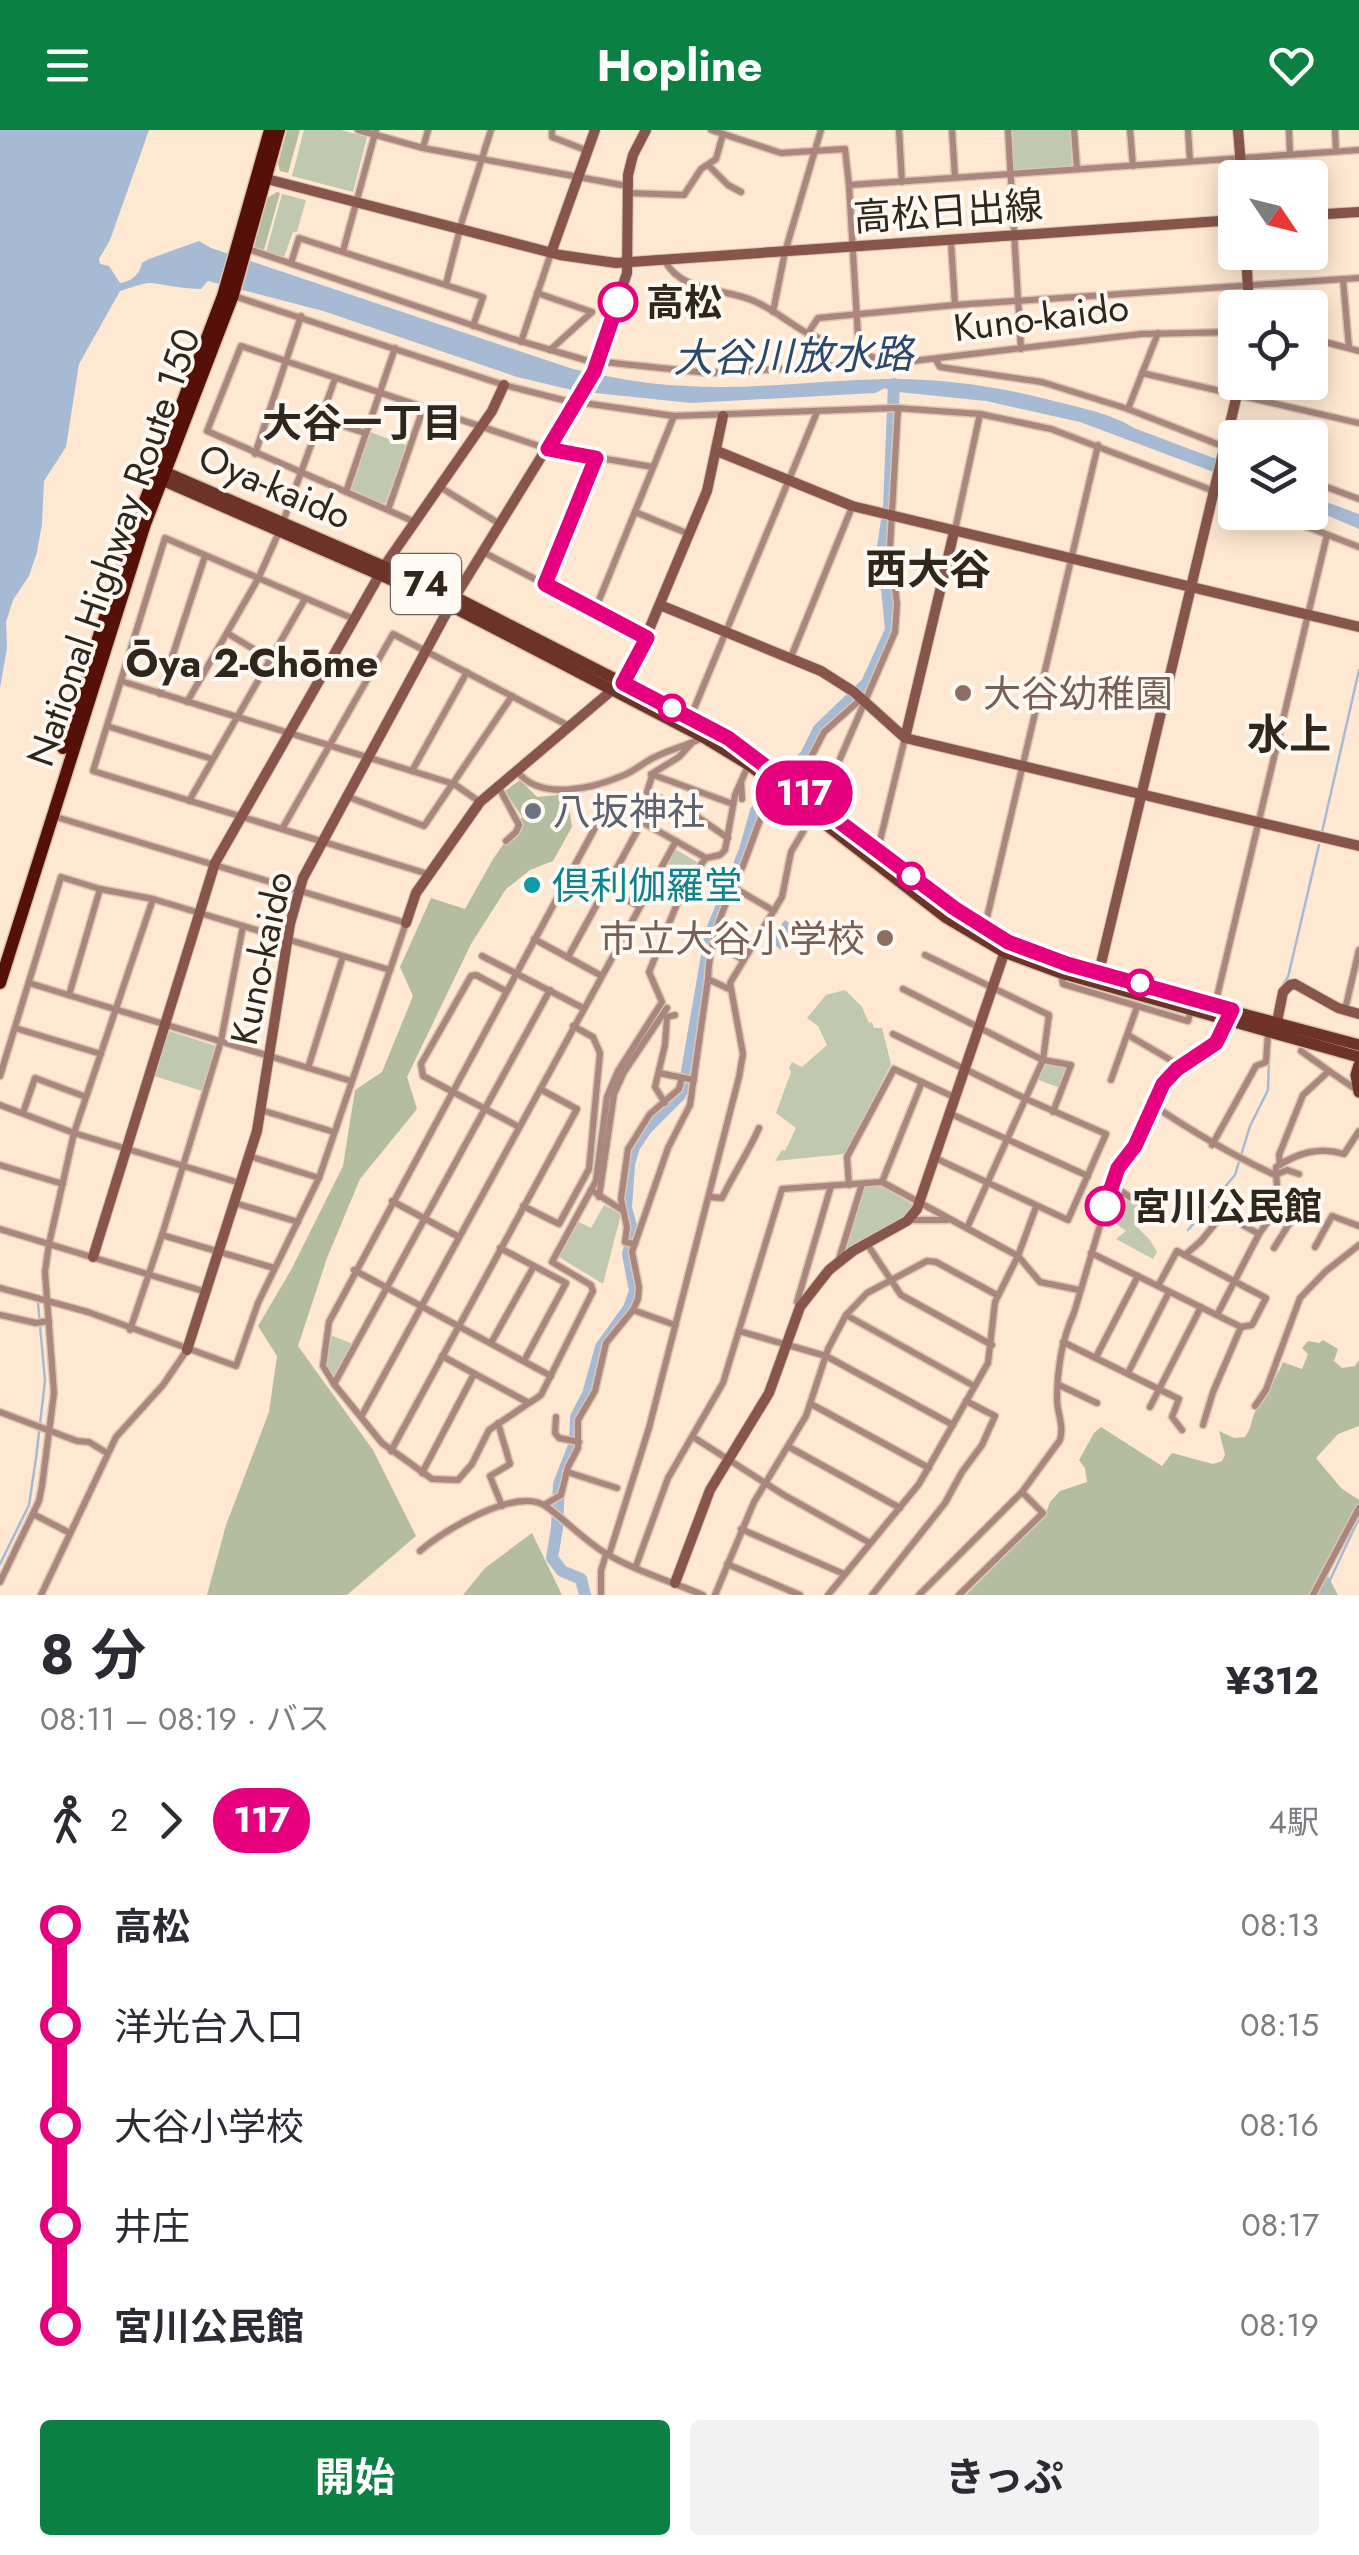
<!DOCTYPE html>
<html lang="ja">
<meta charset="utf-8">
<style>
body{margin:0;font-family:Jost,"Noto Sans JP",sans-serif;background:#f2f2f3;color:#2b2b33;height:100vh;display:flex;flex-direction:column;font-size:38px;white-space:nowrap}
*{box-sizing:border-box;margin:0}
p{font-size:32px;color:#7c7c81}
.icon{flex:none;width:55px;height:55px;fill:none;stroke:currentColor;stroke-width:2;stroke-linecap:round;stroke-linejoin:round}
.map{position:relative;height:1465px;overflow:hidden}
.panel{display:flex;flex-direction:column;background:#fff;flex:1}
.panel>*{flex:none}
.badge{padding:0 20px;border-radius:32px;font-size:35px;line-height:65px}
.needle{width:65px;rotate:125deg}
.tools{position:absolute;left:1218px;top:30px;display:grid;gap:20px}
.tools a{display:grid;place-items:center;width:110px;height:110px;border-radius:10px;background:#fff;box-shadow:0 5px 25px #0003;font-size:50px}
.map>.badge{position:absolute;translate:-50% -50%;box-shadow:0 0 0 5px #fff}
.legs{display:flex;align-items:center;gap:15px;height:110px;padding:0 40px;font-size:32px}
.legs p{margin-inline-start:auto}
.overview{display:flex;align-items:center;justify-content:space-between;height:170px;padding:0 40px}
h1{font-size:55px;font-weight:700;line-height:75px}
.button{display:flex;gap:20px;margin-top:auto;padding:20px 40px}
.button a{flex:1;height:115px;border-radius:10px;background:#0b8043;color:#fff;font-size:40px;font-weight:700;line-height:115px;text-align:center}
.button a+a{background:#f2f2f3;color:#2b2b33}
ul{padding:0 40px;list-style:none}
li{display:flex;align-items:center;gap:35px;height:100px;font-size:38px}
li i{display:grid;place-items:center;width:15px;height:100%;margin:0 12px;background:currentColor}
li i::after{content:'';width:25px;height:25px;margin:-12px;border:8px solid;border-radius:50%;background:#fff}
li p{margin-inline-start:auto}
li:first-child i{background:linear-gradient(#0000 50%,currentColor 0)}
li:last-child i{background:linear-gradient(currentColor 50%,#0000 0)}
header{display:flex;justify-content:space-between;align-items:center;height:130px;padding:0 40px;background:#0b8043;color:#fff;font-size:45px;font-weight:700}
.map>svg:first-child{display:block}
.green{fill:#c1c8b0}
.forest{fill:#b5bda0}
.water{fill:#a6bbd3}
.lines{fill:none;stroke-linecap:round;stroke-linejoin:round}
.stream{stroke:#a6bbd3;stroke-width:2.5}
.river{stroke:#a6bbd3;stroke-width:12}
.street-casing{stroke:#dac5b0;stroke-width:9}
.secondary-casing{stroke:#dac5b0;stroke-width:12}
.primary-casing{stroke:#dac5b0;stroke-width:14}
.highway-casing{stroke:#dac5b0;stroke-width:15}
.street{stroke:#aa867f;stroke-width:6}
.secondary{stroke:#88554c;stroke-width:10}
.primary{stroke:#6d3228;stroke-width:11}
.highway{stroke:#551008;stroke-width:12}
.line-1-casing{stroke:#fff;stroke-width:22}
.line-1{stroke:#e6007e;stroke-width:15}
.stop-1-dot{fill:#fff;stroke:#e6007e;stroke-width:5}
.education-dot{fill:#8d6e63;stroke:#fff9f3;stroke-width:4}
.worship-dot{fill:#6b7280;stroke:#fff9f3;stroke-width:4}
.culture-dot{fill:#0f9aa8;stroke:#fff9f3;stroke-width:4}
.labels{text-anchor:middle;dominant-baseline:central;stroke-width:8;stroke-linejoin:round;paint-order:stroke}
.shield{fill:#fff9f3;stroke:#6f655c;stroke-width:2.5}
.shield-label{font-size:35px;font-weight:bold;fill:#31261b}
.street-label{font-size:38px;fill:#31261b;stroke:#fff9f3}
.stop-label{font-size:38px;font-weight:bold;fill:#31261b;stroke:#fff9f3;text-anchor:start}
.education-label{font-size:38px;fill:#785e54;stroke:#fff9f3;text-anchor:start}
.worship-label{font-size:38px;fill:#5b616d;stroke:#fff9f3;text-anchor:start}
.culture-label{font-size:38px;fill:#0d838f;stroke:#fff9f3;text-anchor:start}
.water-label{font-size:40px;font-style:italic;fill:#28486c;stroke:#fff9f3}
.neighbourhood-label{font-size:40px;font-weight:bold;fill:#31261b;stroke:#fff9f3}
.quarter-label{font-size:42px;font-weight:bold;fill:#31261b;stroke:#fff9f3}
</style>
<header><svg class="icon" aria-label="menu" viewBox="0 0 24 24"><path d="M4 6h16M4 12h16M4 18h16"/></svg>Hopline<svg class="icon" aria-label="heart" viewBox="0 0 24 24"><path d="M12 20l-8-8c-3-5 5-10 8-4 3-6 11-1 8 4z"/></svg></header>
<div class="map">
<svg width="1359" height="1465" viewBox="0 0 1359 1465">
<rect width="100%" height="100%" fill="#ffe8d1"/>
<g class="green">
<path d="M304,0H341L367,7L353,62L292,46Z"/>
<path d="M1012,0H1070L1072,36L1014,40Z"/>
<path d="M282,64L306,70L297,102H293L284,127L266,122Z"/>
<path d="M370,302L406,315L386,372L383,374L352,360L351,357Z"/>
<path d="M675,719L697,732L680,751L675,763L655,754Z"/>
<path d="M845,860L862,877L869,893L872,892L874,898H882L891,934L845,1024L775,1031L782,1020L785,1021L796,998L776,983L791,942L789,938L792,932L802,937L827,915L818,896L807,888L826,865Z"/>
<path d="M169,901L216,916L202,961L154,946Z"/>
<path d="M1046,932L1067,937L1060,958L1036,949Z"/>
<path d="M881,1055L915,1076L904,1088L847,1120L844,1117L864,1057Z"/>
<path d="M1116,1061L1145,1081L1136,1096L1150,1110L1157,1122L1153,1129L1116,1109L1126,1101L1107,1087L1113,1062Z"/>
<path d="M604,1075L621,1084L603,1154L559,1127L577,1091L591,1098Z"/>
<path d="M328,1204L353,1214L336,1246L332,1247L325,1235Z"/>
</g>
<g class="forest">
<path d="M287,0H300L288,43L280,41L278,34Z"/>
<path d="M277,62L280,63L264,120L254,117L267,68Z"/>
<path d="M520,650L537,667L567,664L572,697L553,731L530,740L506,759L471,814L407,947L417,979L360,1049L327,1128L298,1216L373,1320L416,1406L347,1465H207L226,1395L269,1282L277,1226L258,1196L291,1140L343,1036L355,960L382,942L413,866L400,837L431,768L465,779L493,729L522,687L505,661Z"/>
<path d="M1323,1210L1338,1219L1334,1231L1342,1238L1355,1236L1359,1230V1296L1338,1304L1316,1328L1341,1358L1359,1370V1376L1329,1437L1328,1446L1338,1465H966L1045,1386L1050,1372L1060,1361L1087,1352L1085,1338L1079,1330L1094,1303L1101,1297L1162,1336L1172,1323L1213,1334L1222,1331L1225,1325L1219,1301L1234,1308L1245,1307C1251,1298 1251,1293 1254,1284C1262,1265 1276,1250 1283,1232L1302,1239L1308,1224L1302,1218L1308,1211L1319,1213Z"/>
<path d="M532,1403L562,1465H463L485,1438Z"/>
</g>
<g class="water">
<path d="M0,0H149L110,110L99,129L100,134L109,136L120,153C131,152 140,144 142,133L149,129L199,111L211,118L573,239C611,247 648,255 687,256C754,260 820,250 887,249C944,248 1000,257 1054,271C1081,278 1110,283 1134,298L1235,336V350L1080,292L986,271L898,262L895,264L885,258L875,263L691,273L576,261L517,247L323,181L208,151L201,159C184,159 167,155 151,153C145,152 127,159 120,161L79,234L66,317L44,351L42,394L37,422L29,446L13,470L6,492L7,518L0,558Z"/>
<path d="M1310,366L1359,384V399L1310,378Z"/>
<path d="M785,790L797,800L781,820L769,810Z"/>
</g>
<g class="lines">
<g class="stream">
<path d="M1322,702L1359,540"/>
<path d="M1281,858L1288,847L1319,715"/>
<path d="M1188,1100L1235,1045L1250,996L1268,960L1269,926"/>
<path d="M0,1434L29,1375L36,1328L45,1251L38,1173"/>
<path d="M1323,1465L1359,1388"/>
</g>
<g class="river">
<path d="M792,641L806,625L819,599L867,553L891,500L883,417L889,376L894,254"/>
<path d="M585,1465L581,1449L562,1441L552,1428L557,1398L559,1354L575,1313L576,1287L588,1264L601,1217L629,1178L635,1161L628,1124L633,1103L626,1078L629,1034L634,1017L646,999L680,965L685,953L711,802L745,720L756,681L770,661"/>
</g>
<g class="street-casing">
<g id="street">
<path d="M358,0L423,18L428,0"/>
<path d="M552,0V7L588,21"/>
<path d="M711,0L781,23L845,19L849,55"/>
<path d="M899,0L902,52"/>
<path d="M952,0L955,47"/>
<path d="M1008,0L1021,219"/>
<path d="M1074,0L1077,39"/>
<path d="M1130,0L1133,36"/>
<path d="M1188,0L1190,31"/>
<path d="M1289,0L1290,24"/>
<path d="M1335,0L1336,21"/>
<path d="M423,18L627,56"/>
<path d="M708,35L728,55L741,62"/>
<path d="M628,63L684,65L701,39L716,29L723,4"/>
<path d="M951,111L955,175"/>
<path d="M248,119L507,207L585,230L708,243L839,236L854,234L859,224L849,55L1359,20"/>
<path d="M343,121L376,0"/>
<path d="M665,131C682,163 725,158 754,171C773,179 789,193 807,203C835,216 865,226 896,233L1141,204L1235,202"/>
<path d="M291,133L299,108L483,167L473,196"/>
<path d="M1343,149L1349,218"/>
<path d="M446,154L462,91L491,0"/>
<path d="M537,163L592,182L550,220"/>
<path d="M234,166L504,255L563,270L674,286L896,278L980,284L1051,299L1235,369"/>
<path d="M773,182L785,122L821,0"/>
<path d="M808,203L818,188L955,175L1359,148"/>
<path d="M1158,203L1128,279L1235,321"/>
<path d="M1310,208L1359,221"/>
<path d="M521,212L551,123"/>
<path d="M936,230L940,237L1042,252L1128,279"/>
<path d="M1142,243L1359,293"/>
<path d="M322,289L365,303"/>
<path d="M255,324L301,186"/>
<path d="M1310,351L1359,369"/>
<path d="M440,357L500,394"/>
<path d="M346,362L395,218"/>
<path d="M388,380L423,279"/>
<path d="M635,382L689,404"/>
<path d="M1269,382L1359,417"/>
<path d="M283,392L335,249"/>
<path d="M415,392L207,301L241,216L548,319L653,337"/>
<path d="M955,400L980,284"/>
<path d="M485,423L646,507"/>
<path d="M545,454L597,328"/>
<path d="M595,480L674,286"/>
<path d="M354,489L165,408L93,641L428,744"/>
<path d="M227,503L270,529"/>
<path d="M791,527L852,377"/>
<path d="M121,551L454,654L480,672"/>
<path d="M160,564L205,426"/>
<path d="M187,572L258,449L279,402"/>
<path d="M691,586L817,282"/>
<path d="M107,596L212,629"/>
<path d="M691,614L679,627L653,643L647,662L689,681L728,708"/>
<path d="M412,641L467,542"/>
<path d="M517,641C539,671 591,659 622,646C635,641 645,631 657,626C672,619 688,615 702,608"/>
<path d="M651,644L733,674"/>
<path d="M741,651L742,669"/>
<path d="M790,653L810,629L824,602L861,569"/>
<path d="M498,656L519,695L516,702L506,711"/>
<path d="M346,666L424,696L512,566"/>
<path d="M189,671L305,469"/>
<path d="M282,699L393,504L569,596"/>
<path d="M878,719L905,608"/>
<path d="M706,728L684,757L649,842L662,872L618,941L607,967L596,1051L552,1132L591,1155L593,1161L541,1265L489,1300L472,1334L458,1350L432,1349L382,1313L334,1254L323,1236L329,1192L604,681L626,683L706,728L720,725L725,720L735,665L748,636"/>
<path d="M571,741L639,776"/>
<path d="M774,781L733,757C751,724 756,689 776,658"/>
<path d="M985,796L1098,315"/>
<path d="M534,809L600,845"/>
<path d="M726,819L743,830"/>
<path d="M925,825L1049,885L1043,930L967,1098"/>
<path d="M482,826L583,878"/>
<path d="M568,827L642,692"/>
<path d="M1061,843L1063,854L1188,891L1191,881"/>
<path d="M708,849C709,815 719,788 733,757"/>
<path d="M29,853L351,951"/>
<path d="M903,859L1043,930L1071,935L1053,982"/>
<path d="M506,861L476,845L471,846L421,934L423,946L519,997"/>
<path d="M69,865L100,759"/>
<path d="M1215,875L1327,405"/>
<path d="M1345,880L1359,820"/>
<path d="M15,898L101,924"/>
<path d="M893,904L1026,969L1106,1004L1068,1090L935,1028"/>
<path d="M1128,905L1174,932L1177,939"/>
<path d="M1301,921L1329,941"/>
<path d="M308,938L343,826"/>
<path d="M659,943L694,950"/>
<path d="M0,946L61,747L100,759L153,769L390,840"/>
<path d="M1111,950L1137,877"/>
<path d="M665,973L655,957L665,915L667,887L675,885"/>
<path d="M0,975L74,1003L240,1053"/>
<path d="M1153,975C1193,1002 1232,1025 1275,1045L1287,1040L1299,1044"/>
<path d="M261,980L334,1002"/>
<path d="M23,983L35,948L86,967"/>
<path d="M951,984L1088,1046"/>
<path d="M1212,1015L1256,936L1266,932L1268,903"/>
<path d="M249,1026L319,1048"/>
<path d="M0,1035L63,1054"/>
<path d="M1280,1035L1279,1025L1303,965L1329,941L1357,960"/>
<path d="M882,1052L922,952"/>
<path d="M849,1055L847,1027L894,939L954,967"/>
<path d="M1112,1055L1149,1080"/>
<path d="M591,1060L622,1080"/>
<path d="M599,1067L614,964L624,942L667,878"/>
<path d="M709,1067L722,1068C734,1043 748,1023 759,998"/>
<path d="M392,1071L459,1107"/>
<path d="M235,1073L298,1092"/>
<path d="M523,1076L559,1094L589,1039L600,923L593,907L573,896"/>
<path d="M910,1090H947"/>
<path d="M0,1099L206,1162"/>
<path d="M162,1105L274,1138"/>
<path d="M634,1114L625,1112L627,1097L621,1069L628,1019L650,984L679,959L682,948"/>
<path d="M867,1114L901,1165L992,1215"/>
<path d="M1315,1117L1332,1086L1359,1096"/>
<path d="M500,1118L566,1153L524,1231"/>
<path d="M1274,1118L1304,1070"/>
<path d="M1091,1123L1241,1197L1252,1195L1266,1168L1177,1121L1158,1156"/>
<path d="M1185,1125L1201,1111L1223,1084L1259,1104"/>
<path d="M839,1129L862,1054"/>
<path d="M354,1140L551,1246"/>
<path d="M0,1158L88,1182L236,1236L258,1173L319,1048L406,793L53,686"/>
<path d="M800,1177L797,1172L831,1056"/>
<path d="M633,1180L675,1195"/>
<path d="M0,1185L36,1193L49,1191"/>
<path d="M846,1185L974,1256"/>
<path d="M1217,1185L1259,1104L1278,1077L1276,1037C1298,1023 1319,1016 1344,1024L1359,1001"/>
<path d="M130,1200L162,1105L221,911L243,796"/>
<path d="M739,1201L826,1226L953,1295"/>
<path d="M1063,1212L1179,1269L1172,1287L1182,1300"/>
<path d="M491,1213L534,1136"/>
<path d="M442,1226L527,1272"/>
<path d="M1096,1227L1138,1146"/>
<path d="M1128,1243L1169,1162"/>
<path d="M334,1254L550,860"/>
<path d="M1059,1255L1097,1273"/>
<path d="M811,1274L929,1338"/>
<path d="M1255,1276L1266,1260L1300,1168L1326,1141L1359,1115"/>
<path d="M1150,1277L1201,1177"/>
<path d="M0,1282L77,1311L89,1312L107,1323"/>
<path d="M361,1287L676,711"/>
<path d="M556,1287L555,1303L559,1308L579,1312"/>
<path d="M498,1293L510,1334L490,1346L502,1376"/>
<path d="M1203,1295L1213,1262L1241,1197"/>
<path d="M693,1307L784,1365L870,1413"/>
<path d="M789,1317L900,1378"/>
<path d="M391,1321L577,979L540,959"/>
<path d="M567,1342L617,1358"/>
<path d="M422,1343L474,1244"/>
<path d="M544,1375L561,1365L568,1337L578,1318V1290L595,1261L606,1213L633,1180L638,1169L639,1157L632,1122L668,1018L690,975L708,849L729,859"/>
<path d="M33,1384L70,1403"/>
<path d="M741,1399L844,1444"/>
<path d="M420,1421C443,1401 517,1355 547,1377C566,1391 582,1408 602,1421C632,1440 670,1451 703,1465"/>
<path d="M609,1425L649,1298L739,947L743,924L730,853L782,767L791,722L823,668L895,502L897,474L890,417L898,278"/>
<path d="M727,1434L800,1465"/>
<path d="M636,1436L668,1348L723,1253L782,1059L882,1052L1018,1126L1040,1152L1079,1160"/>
<path d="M0,1452L39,1371L42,1356L54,1263L45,1142L49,1114L74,1003L153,769"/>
<path d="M41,1465L116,1307L163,1255L187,1220"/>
<path d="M601,1465V1441L606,1424"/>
<path d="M715,1465L754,1372L806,1286L828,1219L846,1185L867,1163L927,1131L936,1132L997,1165"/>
<path d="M828,1465L919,1354L988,1233L995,1172L1018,1126L1036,1077"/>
<path d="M872,1465L945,1373L962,1342L982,1315L995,1286L966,1271"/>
<path d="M919,1465L1022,1362L1060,1310C1064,1296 1058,1285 1057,1271C1057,1242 1062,1209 1074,1183L1112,1055C1118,1039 1129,1028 1136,1013C1147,993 1152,965 1167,948C1193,918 1209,932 1228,888"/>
<path d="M959,1465L1043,1383L1022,1362"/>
<path d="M1313,1465L1359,1378"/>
</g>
</g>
<g class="secondary-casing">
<g id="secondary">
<path d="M1238,0L1242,48"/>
<path d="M263,48L560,125L616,133L1235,90"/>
<path d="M1310,85L1359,82"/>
<path d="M1246,122L1249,178"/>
<path d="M551,123L595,0"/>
<path d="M717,321L852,376L1359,497"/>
<path d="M385,435L492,281L504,255"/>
<path d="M660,475L821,541L854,562L905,608L1359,716"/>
<path d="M905,608L954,402"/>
<path d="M406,793L416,763L480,672L630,545L707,361L723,286"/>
<path d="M1099,842L1240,252"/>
<path d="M1277,892L1283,862L1290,855L1295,854L1338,878L1359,884"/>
<path d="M93,1127L215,733L380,444"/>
<path d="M187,1220L257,1001L290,794L303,748L455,467L594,241L627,143L628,45L633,25L646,0"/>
<path d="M675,1453L710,1360L769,1263L800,1177L829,1140L853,1121L907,1091L917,1079L1006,818"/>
</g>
</g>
<g class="primary-casing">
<g id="primary">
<path d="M158,342H165L455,467L713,599L753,625L954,778L1016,817L1187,869L1359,915"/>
<path d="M157,345L162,350L451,476L703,607L749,635L945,787L1004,822L1061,843L1359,927"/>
<path d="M1359,935L1356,945L1359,962"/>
</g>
</g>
<g class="highway-casing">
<g id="highway">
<path d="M63,618L127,418L223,166L270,0"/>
<path d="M0,853L145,394L233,165L279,0"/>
</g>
</g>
<use href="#street" class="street"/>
<use href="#secondary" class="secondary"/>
<use href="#primary" class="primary"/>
<use href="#highway" class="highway"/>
</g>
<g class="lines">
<g class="line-1-casing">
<path id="line-1" d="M618,172L594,242L548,319L596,328L545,454L647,508L623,553L728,608L954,778L1008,812L1067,834L1232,880L1216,913L1177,939L1163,954L1135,1016L1118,1038L1105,1076"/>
</g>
<use href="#line-1" class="line-1"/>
</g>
<g class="stop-1-dot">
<circle cx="618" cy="172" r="18"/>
<circle cx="672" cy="578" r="12"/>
<circle cx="911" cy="746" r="12"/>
<circle cx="1140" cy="853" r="12"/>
<circle cx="1105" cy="1076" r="18"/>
</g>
<g class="education-dot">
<circle cx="963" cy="563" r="10"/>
<circle cx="885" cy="808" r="10"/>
</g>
<circle class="worship-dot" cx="533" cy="681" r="10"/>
<circle class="culture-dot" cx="532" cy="755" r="10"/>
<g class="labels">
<rect class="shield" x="391" y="424" width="70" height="60" rx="8"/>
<g class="shield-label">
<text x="426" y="454">74</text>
</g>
<g class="street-label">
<text transform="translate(948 81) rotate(-4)">高松日出線</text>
<text transform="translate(1041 187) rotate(-7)">Kuno-kaido</text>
<text transform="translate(275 356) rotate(23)">Oya-kaido</text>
<text transform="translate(113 417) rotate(-71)">National Highway Route 150</text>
<text transform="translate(261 828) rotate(-78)">Kuno-kaido</text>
</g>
<g class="stop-label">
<text x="646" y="172">高松</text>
<text x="1132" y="1076">宮川公民館</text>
</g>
<g class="education-label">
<text x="983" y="563">大谷幼稚園</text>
<text x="865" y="808" text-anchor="end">市立大谷小学校</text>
</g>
<g class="worship-label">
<text x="553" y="681">八坂神社</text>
</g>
<g class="culture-label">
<text x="552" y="755">倶利伽羅堂</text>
</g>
<g class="water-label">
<text transform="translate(793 226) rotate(-1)">大谷川放水路</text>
</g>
<g class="neighbourhood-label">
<text x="362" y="293">大谷一丁目</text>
<text x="252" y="533">Ōya 2-Chōme</text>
</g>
<g class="quarter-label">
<text x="928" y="439">西大谷</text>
<text x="1289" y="604">水上</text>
</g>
</g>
</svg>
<div class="tools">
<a><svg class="needle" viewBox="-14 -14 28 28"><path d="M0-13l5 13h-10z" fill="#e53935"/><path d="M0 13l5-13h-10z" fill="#7c7c81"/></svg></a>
<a><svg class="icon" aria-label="locate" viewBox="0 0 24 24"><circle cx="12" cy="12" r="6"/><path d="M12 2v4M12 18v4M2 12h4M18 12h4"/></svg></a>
<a><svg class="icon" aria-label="layers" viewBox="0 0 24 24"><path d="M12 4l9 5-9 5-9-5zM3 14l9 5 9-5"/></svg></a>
</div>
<b class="badge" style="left:804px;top:663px;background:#e6007e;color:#fff">117</b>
</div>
<section class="panel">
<div class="overview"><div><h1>8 分</h1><p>08:11 – 08:19 · バス</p></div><b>¥312</b></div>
<div class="legs"><svg class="icon" aria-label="walk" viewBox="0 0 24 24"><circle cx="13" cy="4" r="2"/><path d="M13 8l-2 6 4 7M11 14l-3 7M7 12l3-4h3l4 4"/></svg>2<svg class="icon" aria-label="forward" viewBox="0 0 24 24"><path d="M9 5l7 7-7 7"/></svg><b class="badge" style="background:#e6007e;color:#fff">117</b><p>4駅</p></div>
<ul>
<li><i style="color:#e6007e"></i><b>高松</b><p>08:13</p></li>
<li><i style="color:#e6007e"></i><span>洋光台入口</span><p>08:15</p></li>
<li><i style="color:#e6007e"></i><span>大谷小学校</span><p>08:16</p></li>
<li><i style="color:#e6007e"></i><span>井庄</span><p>08:17</p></li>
<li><i style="color:#e6007e"></i><b>宮川公民館</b><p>08:19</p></li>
</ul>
<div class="button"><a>開始</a><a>きっぷ</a></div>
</section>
